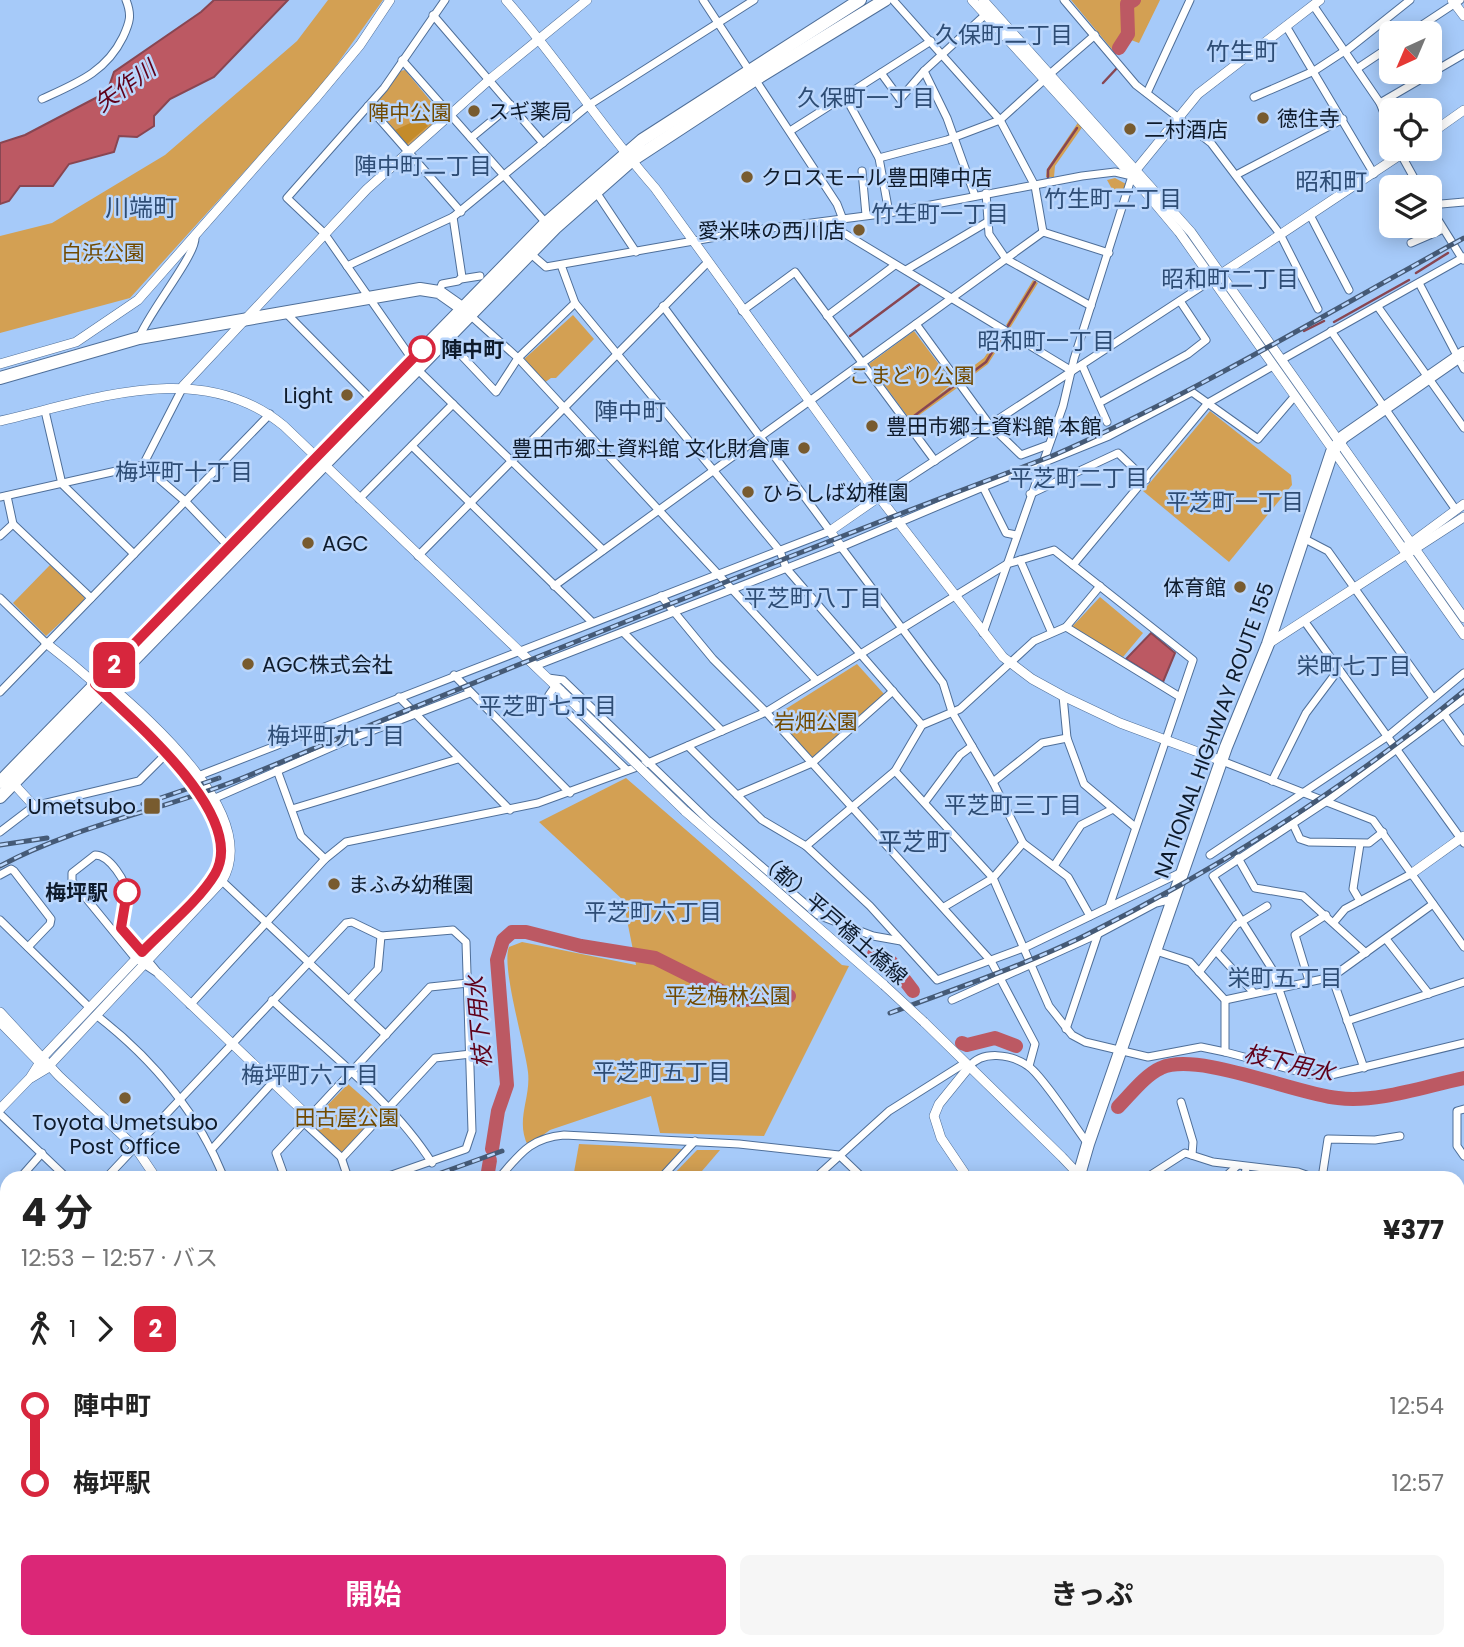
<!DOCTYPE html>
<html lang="ja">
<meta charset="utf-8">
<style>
body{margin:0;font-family:Poppins,"Noto Sans JP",sans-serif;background:#f6f6f6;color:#222;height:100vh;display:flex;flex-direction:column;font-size:26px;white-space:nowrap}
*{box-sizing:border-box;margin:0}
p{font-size:23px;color:#767676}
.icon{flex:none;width:38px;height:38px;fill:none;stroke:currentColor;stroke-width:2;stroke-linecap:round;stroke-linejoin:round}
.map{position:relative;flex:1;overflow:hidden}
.panel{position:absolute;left:0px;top:1171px;width:1465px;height:478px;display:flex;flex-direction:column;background:#fff;border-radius:21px 21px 0 0;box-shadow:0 4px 18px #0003}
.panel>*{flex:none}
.badge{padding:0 14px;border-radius:10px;font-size:24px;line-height:46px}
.needle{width:46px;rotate:224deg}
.fabs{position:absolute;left:1379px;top:21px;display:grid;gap:14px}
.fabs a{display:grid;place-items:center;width:63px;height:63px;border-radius:10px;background:#fff;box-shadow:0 4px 18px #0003;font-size:35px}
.map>.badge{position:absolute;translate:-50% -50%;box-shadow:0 0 0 4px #fff}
.legs{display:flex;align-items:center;gap:10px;height:77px;padding:0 21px;font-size:23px}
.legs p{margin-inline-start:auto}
.overview{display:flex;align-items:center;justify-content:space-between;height:119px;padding:0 21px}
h1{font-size:38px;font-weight:700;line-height:52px}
.button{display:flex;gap:14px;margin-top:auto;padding:14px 21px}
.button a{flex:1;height:80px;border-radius:10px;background:#db2777;color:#fff;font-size:28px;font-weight:700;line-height:80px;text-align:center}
.button a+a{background:#f6f6f6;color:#222}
ul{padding:0 21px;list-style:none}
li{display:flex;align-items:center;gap:24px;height:77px;font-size:26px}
li i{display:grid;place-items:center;width:10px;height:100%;margin:0 9px;background:currentColor}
li i::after{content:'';width:18px;height:18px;margin:-9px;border:5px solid;border-radius:50%;background:#fff}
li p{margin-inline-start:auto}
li:first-child i{background:linear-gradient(#0000 50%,currentColor 0)}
li:last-child i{background:linear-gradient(currentColor 50%,#0000 0)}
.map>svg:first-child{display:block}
.green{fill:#d3a053}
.forest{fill:#c48b2a}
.water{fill:#bc5963;stroke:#884652;stroke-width:2}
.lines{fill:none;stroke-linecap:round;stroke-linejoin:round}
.stream{stroke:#884652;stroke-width:2.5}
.river{stroke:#bc5963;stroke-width:14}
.minor-casing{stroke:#4f6f99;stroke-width:9}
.tertiary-casing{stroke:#4f6f99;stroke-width:10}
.trunk-casing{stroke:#4f6f99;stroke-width:14}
.minor{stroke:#fff;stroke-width:7}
.tertiary{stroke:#fff;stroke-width:9}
.trunk{stroke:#fff;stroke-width:12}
.rail-casing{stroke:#455a76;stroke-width:5}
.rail{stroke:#bad6fc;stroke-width:2.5;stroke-dasharray:8;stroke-linecap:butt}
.tertiary-bridge-casing{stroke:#4f6f99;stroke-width:10;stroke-linecap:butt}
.tertiary-bridge{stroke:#fff;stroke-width:9}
.line-1-casing{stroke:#fff;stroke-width:16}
.line-1{stroke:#d7263d;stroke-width:10}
.poi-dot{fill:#785b2f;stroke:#bad6fc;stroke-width:2.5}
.stop-1-dot{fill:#fff;stroke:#d7263d;stroke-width:3.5}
.labels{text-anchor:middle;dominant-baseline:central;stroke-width:5;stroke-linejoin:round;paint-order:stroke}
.poi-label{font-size:21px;fill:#0e1b2c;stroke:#bad6fc;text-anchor:start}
.park-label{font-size:21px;fill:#714a00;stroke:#bad6fc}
.stop-label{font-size:21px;font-weight:bold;fill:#0e1b2c;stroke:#bad6fc;text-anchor:start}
.street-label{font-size:21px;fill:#0e1b2c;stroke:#bad6fc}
.neighbourhood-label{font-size:23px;fill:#2e4d75;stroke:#bad6fc}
.water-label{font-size:23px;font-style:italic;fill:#5f0019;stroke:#bad6fc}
.quarter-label{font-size:24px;fill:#2e4d75;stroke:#bad6fc}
</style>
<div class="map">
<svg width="1464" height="1647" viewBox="0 0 1464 1647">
<rect width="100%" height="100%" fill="#a6caf9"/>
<g class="green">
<path d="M328,0H383L320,88L130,298L0,333V236L52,223L165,155L297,41Z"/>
<path d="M1071,0H1160L1139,43L1131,40L1115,53Z"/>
<path d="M405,70L443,116L407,147L374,104L400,71Z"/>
<path d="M1079,121L1083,126L1055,166L1054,177H1046L1047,169Z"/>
<path d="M1115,178L1126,184L1123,196L1112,189L1107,180Z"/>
<path d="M1033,280L1038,283L1010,328L1006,325Z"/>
<path d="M573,315L594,339L556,378H551L544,383L522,361Z"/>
<path d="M914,331L953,383L937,396L954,384L957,388L911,421L869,364Z"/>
<path d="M1000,334L1006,336L988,364L964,382L959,377L984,358Z"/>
<path d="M1210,411L1291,475L1292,485L1229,562L1143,491Z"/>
<path d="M50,565L84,597V601L46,636L13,603Z"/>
<path d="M1100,597L1143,633L1123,657L1071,628Z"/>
<path d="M857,664L884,694L813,760L773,717Z"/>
<path d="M626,778L842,965L849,966L764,1136L660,1133L651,1096L550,1130L528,1146C515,1120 531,1099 528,1072C525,1046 501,966 509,947L522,942L636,965L623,900L539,822Z"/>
<path d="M348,1084L380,1112L342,1155L309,1124Z"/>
<path d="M579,1144L682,1149L683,1151L657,1178H573Z"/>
<path d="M697,1150H720L696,1178H670Z"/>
<path d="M1464,1240V1328L1458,1323V1243Z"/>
<path d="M0,1260L7,1267V1312L0,1307Z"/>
</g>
<g class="forest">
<path d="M419,119L428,126L407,144L395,130Z"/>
<path d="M152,1642H269L262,1647H149Z"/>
</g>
<g class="water">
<path d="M214,0H288L214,77L170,99L154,116V126L137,137L119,136L114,152L69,164L53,186H20L9,201L0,204V143L25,135L107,92L114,72L201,12Z"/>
<path d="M1151,633L1175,653L1163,682L1126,659Z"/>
</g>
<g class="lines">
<g class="stream">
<path d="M1119,54V48"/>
<path d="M1103,83L1117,68"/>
<path d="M1048,180V170L1077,128"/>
<path d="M1416,273L1448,253"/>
<path d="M1334,322L1409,280"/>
<path d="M1008,326L1035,282"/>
<path d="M1304,331L1324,321"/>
<path d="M850,336L920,284"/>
<path d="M962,380L986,362L1002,336"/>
<path d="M910,419L954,386"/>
</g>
<g class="river">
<path d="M1119,48L1128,34L1127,4L1134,0"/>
<path d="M874,954L891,962L913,991"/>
<path d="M962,1043L967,1045L995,1038L1016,1046"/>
<path d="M1118,1107C1130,1095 1145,1075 1161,1068C1197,1051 1296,1094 1338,1098C1378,1103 1425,1086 1464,1078"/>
<path d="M492,1149L498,1111L507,1085L497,960L503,940L512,932H526L581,946L655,958L739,1000L777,999L789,996"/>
<path d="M487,1178L490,1160"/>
<path d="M142,1647L146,1642"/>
</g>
<g class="minor-casing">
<g id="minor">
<path d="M703,0L837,204L842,217"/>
<path d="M893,0L1000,120L1035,186L1043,232"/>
<path d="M1064,0L1136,85L1211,143L1280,234L1318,309"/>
<path d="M1313,5L1380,103L1391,131"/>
<path d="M433,15L543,143"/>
<path d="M1286,26L1374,174"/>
<path d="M1410,33L1460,0"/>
<path d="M1346,51L1410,0"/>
<path d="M402,60L546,223"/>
<path d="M1358,68L1391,46"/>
<path d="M881,73L900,99L924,71"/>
<path d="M1051,73L1095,35"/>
<path d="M1147,93L1190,0"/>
<path d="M845,96L879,158L889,213"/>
<path d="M1254,97L1314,71L1343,52"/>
<path d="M42,99C77,83 106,72 123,37C130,22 132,15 126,0"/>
<path d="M1380,103L1464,54"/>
<path d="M368,106L461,212"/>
<path d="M790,131L931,41"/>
<path d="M471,138L511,105"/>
<path d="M1398,149L1419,187"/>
<path d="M879,158L947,140L1000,120L1044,80"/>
<path d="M862,171L866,215"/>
<path d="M1236,175L1343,119"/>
<path d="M596,192L636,252"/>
<path d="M986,193L989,234L1006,259L1091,306"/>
<path d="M975,196L947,118L924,71L986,14"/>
<path d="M1430,205L1464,202"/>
<path d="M1430,207L1463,260"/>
<path d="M1310,215L1349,290"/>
<path d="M827,223L1072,371"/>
<path d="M1043,232L1109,253"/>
<path d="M1411,243L1441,230"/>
<path d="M530,253L546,267L756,230L889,213L1082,176L1115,172L1132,176L1074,359L1063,406L983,633"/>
<path d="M561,265L575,303L780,551L786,568L922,725"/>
<path d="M347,266L453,217L589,105L754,0"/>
<path d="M906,270L989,221"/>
<path d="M461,279L480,276"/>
<path d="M1419,283L1464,369"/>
<path d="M439,292L442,284L458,281L462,277L453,217"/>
<path d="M1378,307L1464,428"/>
<path d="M742,311L795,272L935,461"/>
<path d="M285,312L372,400"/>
<path d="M471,316L518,358L816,680"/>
<path d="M827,316L895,265"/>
<path d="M916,324L989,424L1021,455L1048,445"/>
<path d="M1331,331L1456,510"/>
<path d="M139,338C148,313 197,254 195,237"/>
<path d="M447,340L496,392L518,358L575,303"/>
<path d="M412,359L324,233L287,198L384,88L445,0"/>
<path d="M1281,360L1464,257"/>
<path d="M1082,365L1107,422"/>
<path d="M418,370L603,550"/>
<path d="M1099,403L1188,354L1206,340L1180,301"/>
<path d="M45,411L62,484L134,554"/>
<path d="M412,446L592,622"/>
<path d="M143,465L186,502L229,547"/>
<path d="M983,487L1109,436L1192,392L1258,439L1294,397"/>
<path d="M1030,494L1118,453L1146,480"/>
<path d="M7,496L13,524"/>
<path d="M0,497L143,465L183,387"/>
<path d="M879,497L1213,279"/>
<path d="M359,499L453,404"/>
<path d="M0,536L13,524L91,598"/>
<path d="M1303,538L1328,551L1433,698"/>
<path d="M841,547L943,683L952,712L993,782L1023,843L1068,877L1090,916"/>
<path d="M418,556L707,263"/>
<path d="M1020,560L1051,631"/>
<path d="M1073,565L1208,403L1273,366"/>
<path d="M554,586L1043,232"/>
<path d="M661,596L713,659L766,712L991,961L1035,1044L1029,1066"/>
<path d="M0,598L46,643"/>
<path d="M1305,622L1464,843"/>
<path d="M1066,627L1180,697"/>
<path d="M624,633L722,731"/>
<path d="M535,666L841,547L983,487L1006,533L1016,535"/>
<path d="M454,675L570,793"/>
<path d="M548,678L563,680L709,821L818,915L873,936L901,941"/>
<path d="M556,685L549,695L627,770"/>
<path d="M0,692L270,414"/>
<path d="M1063,696L1067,738L1084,784L1135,827"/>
<path d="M399,697L510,810"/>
<path d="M1444,714L1464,742"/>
<path d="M688,746L762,820L806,846L870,906L937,980L1026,947L1182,872"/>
<path d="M1222,761L1373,820L1464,947"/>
<path d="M277,770L301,836L325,859"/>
<path d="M895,771L993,878L1049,1006L1072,1035L1085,1042L1148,1057L1201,1047L1225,1052"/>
<path d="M198,776L830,531L663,306"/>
<path d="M1272,781L1306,713L1339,669"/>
<path d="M993,782L1042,743L1067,738"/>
<path d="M737,795L812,763L893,691"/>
<path d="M213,799L348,740L470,693"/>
<path d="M925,802L960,755L972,746"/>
<path d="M292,809L458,759"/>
<path d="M1293,824L1300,839L1309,842L1369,843L1383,832"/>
<path d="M0,832L34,806L139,781L166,754"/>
<path d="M1360,844L1353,889L1360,901"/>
<path d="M806,846L895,771L922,725L960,709L1034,641L1066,627L1100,586"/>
<path d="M95,855C109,855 127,881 127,896C127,907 121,916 121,928L159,974L135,958L72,881V873Z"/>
<path d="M1210,855L1388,736L1464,673"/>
<path d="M1238,858L1255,888L1303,896L1366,953"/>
<path d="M1054,866L1081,825L1113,809"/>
<path d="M0,875L11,869L14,871L51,919L50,924L28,947"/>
<path d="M222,881L386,1035"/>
<path d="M944,907L993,878L1023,843"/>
<path d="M0,920L90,1008"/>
<path d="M1334,922L1345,909L1411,874"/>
<path d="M1386,939L1429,994"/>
<path d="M1156,951L1190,962L1225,1000V1052L1308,1074L1331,1075L1464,1043"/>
<path d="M1216,951L1254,993"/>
<path d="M1199,972L1236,925L1267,906"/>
<path d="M1332,977L1364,1068"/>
<path d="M1309,981L1295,935L1326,915"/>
<path d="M272,1000C325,1050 393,1101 432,1163"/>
<path d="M349,1000L378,969L381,936"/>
<path d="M952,1000L1098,934L1156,903L1173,899"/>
<path d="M1225,1000L1332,977L1433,904"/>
<path d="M190,1005L325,859L346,842L538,803L648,763L766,712L1007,564L1054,550L1193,660L1109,907"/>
<path d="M96,1015C153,1059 197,1111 224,1178"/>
<path d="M1347,1021L1464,982"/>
<path d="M1066,1029L1098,934"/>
<path d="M969,1067C982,1050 1011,1054 1028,1066C1041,1074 1076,1128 1088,1144"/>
<path d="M1308,1074L1272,969L1213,876L1327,801L1464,699"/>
<path d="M1181,1102L1193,1142L1192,1155"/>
<path d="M1464,1109L1457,1111V1146L1464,1156"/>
<path d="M0,1114L67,1178"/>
<path d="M303,1122L342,1158L435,1058L471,1054"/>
<path d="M212,1149L273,1082"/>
<path d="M341,1157L348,1178"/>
<path d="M20,1178L42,1153"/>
<path d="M106,1178L346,923L352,922L381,936L453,930L466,942L472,1131L466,1149L383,1178"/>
<path d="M285,1178L276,1153L430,987L468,983"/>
<path d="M499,1178C520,1154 530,1138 564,1135L739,1144L839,1155L863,1178"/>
<path d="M661,1178L695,1141"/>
<path d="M815,1178L889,1111L965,1063"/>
<path d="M1146,1178L1185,1153L1213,1162L1298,1172L1315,1178"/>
<path d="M1224,1178L1237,1166"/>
<path d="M1245,1178L1246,1167"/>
<path d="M1322,1178L1328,1139L1375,1140L1400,1136"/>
<path d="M0,1199L7,1192"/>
<path d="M1458,1237L1464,1235"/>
<path d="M0,1257L7,1264"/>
<path d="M0,1339L7,1336"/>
<path d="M0,1413L7,1422"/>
<path d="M1458,1589H1464"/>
<path d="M0,1627L7,1636"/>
<path d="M11,1642L15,1647"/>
<path d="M731,1642L734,1647"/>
<path d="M812,1642L815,1647"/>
<path d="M913,1642L915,1647"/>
<path d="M1139,1642L1140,1647"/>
</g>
</g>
<g class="tertiary-casing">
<g id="tertiary">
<path d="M506,0C559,60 602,128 655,188L879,497L1003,657L1032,679L1063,696L1120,723L1222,761"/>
<path d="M972,0L1132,176L1179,232L1464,635"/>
<path d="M983,0L1191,232L1464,618"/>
<path d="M1452,0L1464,16"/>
<path d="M1430,134L1464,110"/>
<path d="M1135,171L1198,94L1320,0"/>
<path d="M1218,276L1409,149"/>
<path d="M0,364L76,342L138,300L315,99L360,45L390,0"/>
<path d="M183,386L367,189L489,80L587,0"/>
<path d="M0,421C93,400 201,357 284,426L561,691"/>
<path d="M1407,546L1464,504"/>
<path d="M841,547L830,531L879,497"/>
<path d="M1268,644L1464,517"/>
<path d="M13,783L34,806"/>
<path d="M685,811L884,985"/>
<path d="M1411,874L1464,836"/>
<path d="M159,974L308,1116"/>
<path d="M0,1012L59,1076L135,1147L156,1178"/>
<path d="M0,1022L43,1066"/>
<path d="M924,1022L1062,1157L1079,1175L1078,1178"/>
<path d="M31,1078L46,1069L222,881C261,816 151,721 106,682"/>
<path d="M0,1109L30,1078L44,1056L209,882C219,869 224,854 220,837C206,778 94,680 46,643"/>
<path d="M968,1178L941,1138L934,1116L939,1104L969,1067"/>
<path d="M1458,1361L1464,1362"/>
<path d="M0,1487L7,1482"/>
<path d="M0,1521L7,1532"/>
<path d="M1458,1535L1464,1533"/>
<path d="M63,1642L65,1647"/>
<path d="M574,1647L578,1642"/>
</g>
</g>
<g class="trunk-casing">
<g id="trunk">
<path d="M0,378L139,338L420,289L439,292L466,311"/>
<path d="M0,782L546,223L642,140L860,0"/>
<path d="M0,797L555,228L631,161L756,79L885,0"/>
<path d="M1082,1178L1079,1175L1088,1144L1226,747L1268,644L1332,452L1343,437L1464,353"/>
<path d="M1349,1642L1350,1647"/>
</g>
</g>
<use href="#minor" class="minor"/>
<use href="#tertiary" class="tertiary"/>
<use href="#trunk" class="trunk"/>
<g class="rail-casing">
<g id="rail">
<path d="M143,804L219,778"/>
<path d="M0,845L47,838"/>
<path d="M0,866C76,825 165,810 245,777C512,666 781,558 1052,456C1194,394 1328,312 1464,238"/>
<path d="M890,1013C954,989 1020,967 1082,937C1217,870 1347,787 1464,691"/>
<path d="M427,1178L502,1151"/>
<path d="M0,1335L7,1333"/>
</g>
</g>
<use href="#rail" class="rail"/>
<g class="tertiary-bridge-casing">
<g id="tertiary-bridge">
<path d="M561,691L685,811"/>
<path d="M884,985L924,1022"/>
</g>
</g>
<use href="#tertiary-bridge" class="tertiary-bridge"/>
</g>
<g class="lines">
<g class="line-1-casing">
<path id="line-1" d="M127,892L121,928L142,952C164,929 199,901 215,874C249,816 132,720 95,684L422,349"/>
</g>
<use href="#line-1" class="line-1"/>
</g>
<g class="poi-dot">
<circle cx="474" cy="111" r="7"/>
<circle cx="1263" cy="118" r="7"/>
<circle cx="1130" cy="129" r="7"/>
<circle cx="747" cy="177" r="7"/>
<circle cx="859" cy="230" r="7"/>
<circle cx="347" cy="395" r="7"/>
<circle cx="872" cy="426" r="7"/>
<circle cx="804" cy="448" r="7"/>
<circle cx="748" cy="492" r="7"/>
<circle cx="308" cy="543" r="7"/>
<circle cx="1240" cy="587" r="7"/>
<circle cx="248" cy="664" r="7"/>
<rect x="143" y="797" width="18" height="18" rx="3.5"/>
<circle cx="334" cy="884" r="7"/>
<circle cx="125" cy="1098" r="7"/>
</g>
<g class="stop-1-dot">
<circle cx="422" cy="349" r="12"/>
<circle cx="127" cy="892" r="12"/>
</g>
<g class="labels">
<g class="poi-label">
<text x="488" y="111">スギ薬局</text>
<text x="1277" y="118">徳住寺</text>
<text x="1144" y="129">二村酒店</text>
<text x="761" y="177">クロスモール豊田陣中店</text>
<text x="845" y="230" text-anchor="end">愛米味の西川店</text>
<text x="333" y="395" text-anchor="end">Light</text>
<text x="886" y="426">豊田市郷土資料館 本館</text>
<text x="790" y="448" text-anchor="end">豊田市郷土資料館 文化財倉庫</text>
<text x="762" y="492">ひらしば幼稚園</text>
<text x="322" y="543">AGC</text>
<text x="1226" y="587" text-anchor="end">体育館</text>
<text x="262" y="664">AGC株式会社</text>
<text x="136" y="806" text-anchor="end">Umetsubo</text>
<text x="348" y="884">まふみ幼稚園</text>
<text x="125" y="1122" text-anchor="middle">Toyota Umetsubo<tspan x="125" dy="24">Post Office</tspan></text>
</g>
<g class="park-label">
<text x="410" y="112">陣中公園</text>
<text x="103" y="252">白浜公園</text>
<text x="912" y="375">こまどり公園</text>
<text x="816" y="721">岩畑公園</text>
<text x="728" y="995">平芝梅林公園</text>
<text x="347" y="1117">田古屋公園</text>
</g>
<g class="stop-label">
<text x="441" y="349">陣中町</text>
<text x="108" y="892" text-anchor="end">梅坪駅</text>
</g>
<g class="street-label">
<text transform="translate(1214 730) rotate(-70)">NATIONAL HIGHWAY ROUTE 155</text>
<text transform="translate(833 918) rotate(41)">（都）平戸橋土橋線</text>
</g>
<g class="neighbourhood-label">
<text x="1004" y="35">久保町二丁目</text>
<text x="866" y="98">久保町一丁目</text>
<text x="423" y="166">陣中町二丁目</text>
<text x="1113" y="199">竹生町二丁目</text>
<text x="940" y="214">竹生町一丁目</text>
<text x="1230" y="279">昭和町二丁目</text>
<text x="1046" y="341">昭和町一丁目</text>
<text x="184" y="472">梅坪町十丁目</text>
<text x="1079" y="478">平芝町二丁目</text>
<text x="1235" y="502">平芝町一丁目</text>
<text x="813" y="598">平芝町八丁目</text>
<text x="1354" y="666">栄町七丁目</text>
<text x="548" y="706">平芝町七丁目</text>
<text x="336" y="736">梅坪町九丁目</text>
<text x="1013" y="805">平芝町三丁目</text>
<text x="653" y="912">平芝町六丁目</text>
<text x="1285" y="978">栄町五丁目</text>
<text x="662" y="1072">平芝町五丁目</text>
<text x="310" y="1075">梅坪町六丁目</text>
</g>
<g class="water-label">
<text transform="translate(125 86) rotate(-36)">矢作川</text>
<text transform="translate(479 1022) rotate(-95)">枝下用水</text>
<text transform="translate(1289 1063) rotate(13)">枝下用水</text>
</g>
<g class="quarter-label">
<text x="1242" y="51">竹生町</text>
<text x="1331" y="181">昭和町</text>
<text x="141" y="207">川端町</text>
<text x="630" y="411">陣中町</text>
<text x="914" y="841">平芝町</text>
</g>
</g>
</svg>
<div class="fabs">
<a><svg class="needle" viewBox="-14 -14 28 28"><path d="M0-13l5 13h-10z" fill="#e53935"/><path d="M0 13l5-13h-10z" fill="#767676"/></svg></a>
<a><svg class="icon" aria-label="locate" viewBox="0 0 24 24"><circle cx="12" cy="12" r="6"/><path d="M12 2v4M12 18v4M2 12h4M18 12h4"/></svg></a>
<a><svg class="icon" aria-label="layers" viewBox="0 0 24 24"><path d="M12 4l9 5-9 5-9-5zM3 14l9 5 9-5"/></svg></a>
</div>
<b class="badge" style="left:114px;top:665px;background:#d7263d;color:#fff">2</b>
<section class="panel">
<div class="overview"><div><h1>4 分</h1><p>12:53 – 12:57 · バス</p></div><b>¥377</b></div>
<div class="legs"><svg class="icon" aria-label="walk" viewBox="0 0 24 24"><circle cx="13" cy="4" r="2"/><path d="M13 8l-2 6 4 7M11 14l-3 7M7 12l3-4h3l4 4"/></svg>1<svg class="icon" aria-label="forward" viewBox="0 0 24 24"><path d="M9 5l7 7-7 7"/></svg><b class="badge" style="background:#d7263d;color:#fff">2</b></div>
<ul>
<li><i style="color:#d7263d"></i><b>陣中町</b><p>12:54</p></li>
<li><i style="color:#d7263d"></i><b>梅坪駅</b><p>12:57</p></li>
</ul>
<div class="button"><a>開始</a><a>きっぷ</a></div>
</section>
</div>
